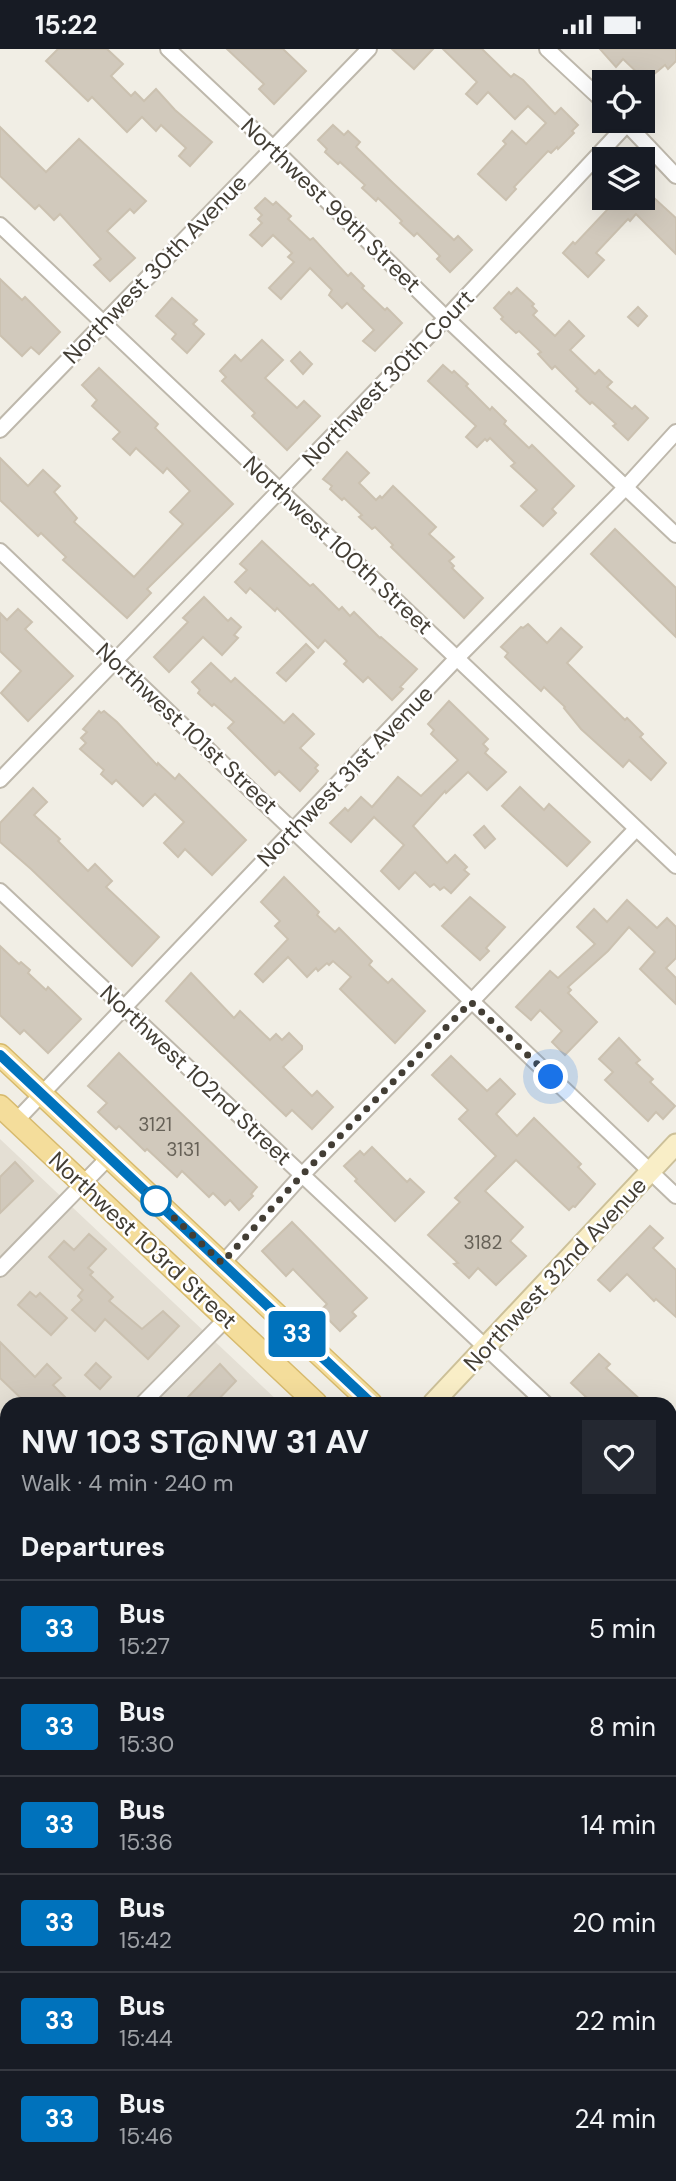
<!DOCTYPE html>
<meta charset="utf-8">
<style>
body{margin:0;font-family:"DM Sans",sans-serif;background:#242831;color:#f1f3f6;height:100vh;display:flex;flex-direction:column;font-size:26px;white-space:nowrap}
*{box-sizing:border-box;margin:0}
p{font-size:23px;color:#9ea1a6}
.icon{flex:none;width:38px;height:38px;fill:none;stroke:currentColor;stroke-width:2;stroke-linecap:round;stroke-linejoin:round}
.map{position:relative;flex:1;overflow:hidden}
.sheet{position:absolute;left:0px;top:1348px;width:677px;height:786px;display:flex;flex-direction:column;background:#171b24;border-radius:21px 21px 0 0;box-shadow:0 7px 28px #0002}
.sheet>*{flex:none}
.badge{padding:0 14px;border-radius:5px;font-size:24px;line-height:46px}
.fabs{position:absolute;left:592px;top:21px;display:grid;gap:14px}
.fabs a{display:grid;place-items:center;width:63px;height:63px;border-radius:0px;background:#171b24;box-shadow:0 7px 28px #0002;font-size:35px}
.you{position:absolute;width:35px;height:35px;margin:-18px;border:5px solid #fff;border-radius:50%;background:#1a73e8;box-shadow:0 0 0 10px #1a73e833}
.map>.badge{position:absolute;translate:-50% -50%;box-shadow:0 0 0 4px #fff}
h2{padding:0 21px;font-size:26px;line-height:63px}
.round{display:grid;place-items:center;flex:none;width:74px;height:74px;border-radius:0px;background:#242831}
.head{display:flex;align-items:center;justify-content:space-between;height:119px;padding:0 21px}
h1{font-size:33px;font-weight:700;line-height:52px}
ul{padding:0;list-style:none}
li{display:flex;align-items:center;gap:21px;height:98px;padding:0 21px;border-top:2px solid #363941}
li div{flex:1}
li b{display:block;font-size:26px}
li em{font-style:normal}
li .badge{min-width:77px;font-weight:700;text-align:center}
.status{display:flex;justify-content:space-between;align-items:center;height:49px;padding:0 35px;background:#171b24;direction:ltr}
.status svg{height:19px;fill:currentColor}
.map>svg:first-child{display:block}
.residential{fill:#e4dfd4}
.building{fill:#d1c9bc;stroke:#cbc1b0;stroke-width:2}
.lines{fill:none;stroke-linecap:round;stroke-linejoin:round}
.minor-casing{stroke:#beb8ac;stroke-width:18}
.secondary-casing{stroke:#ccc099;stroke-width:23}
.primary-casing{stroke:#d7ba6d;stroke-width:24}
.minor{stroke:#fff;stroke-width:14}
.secondary{stroke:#f9eec7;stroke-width:19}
.primary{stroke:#f4dd9b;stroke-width:21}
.line-casing{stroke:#fff;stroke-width:16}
.line{stroke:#0072bc;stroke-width:10}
.walk{stroke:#433e35;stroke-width:7;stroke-dasharray:0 12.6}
.stop-dot{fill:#fff;stroke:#0072bc;stroke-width:3.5}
.labels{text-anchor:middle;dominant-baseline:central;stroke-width:5;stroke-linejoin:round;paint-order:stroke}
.number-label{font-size:19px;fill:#666157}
.street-label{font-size:23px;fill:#433e35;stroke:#fff}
</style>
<div class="status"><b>15:22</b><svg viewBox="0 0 49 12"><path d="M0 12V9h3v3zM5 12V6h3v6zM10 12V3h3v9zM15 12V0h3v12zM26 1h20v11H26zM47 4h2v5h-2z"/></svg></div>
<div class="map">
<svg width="676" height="2132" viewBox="0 0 676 2132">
<rect width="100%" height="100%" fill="#f1eee5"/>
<g class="residential">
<path d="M0,1090L280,1354H7V1751L0,1758Z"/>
<path d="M670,1717L676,1722V2132H0V1845L7,1838V2126H670Z"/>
</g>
<g class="building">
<path d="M58,0H107L123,15L111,27L131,47L135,43L144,52L156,40L175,61L212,93L190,117L179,107L186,99L161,76L156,82L142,68L127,83L92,48L88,52L46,12Z"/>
<path d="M227,0H283L306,22L274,55L259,40L264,35Z"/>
<path d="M392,0H433L414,20Z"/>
<path d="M443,0H482L511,28L514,25L523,31L555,65L561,59L578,76L572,82L574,84L558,100L557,98L551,104L548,102L514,138L516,140L506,151L478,125L506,95L503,92L512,82L526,95L546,74L528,57L515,70L488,43L477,55L466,45L477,33Z"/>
<path d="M600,0H676V12L668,20L665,16L646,32L623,10L616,18Z"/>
<path d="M333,76L344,86L348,82L360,93L356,98L393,134L454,191L458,187L472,201L450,223L437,210L440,207L417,184L414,187L400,174L402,172L378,149L376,152L362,139L365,136L340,113L338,115L325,103L327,100L318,91Z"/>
<path d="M0,78L46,123L79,90L146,152L134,164L130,160L107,182L135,209L110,232L94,216L101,210L60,165L54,171L39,156L35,160L0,127Z"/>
<path d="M642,138L676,169V205L636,165L630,172L628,170L596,204L604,211L588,228L563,204L573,193L575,195L607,161L602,157L610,149H642Z"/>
<path d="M265,149L273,156L276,153L291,167L288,170L310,191L313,189L348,227L351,224L364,237L362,239L385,261L387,259L402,274L375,302L363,292L374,281L347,254L342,259L329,246L332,241L310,219L281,250L269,239L294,213L288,208L292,204L273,186L262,197L250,186L262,174L258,170L262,166L255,159Z"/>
<path d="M0,230L22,251L25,248L60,283L39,305L31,298L22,307L0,286Z"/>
<path d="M517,239L534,255L532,257L537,262L533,266L555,287L569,272L584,287L570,301L595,325L599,321L605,327L612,333L607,338L632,360L635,357L648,369L628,391L613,377L616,375L592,353L590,355L576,342L578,340L555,317L552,320L538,305L541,303L519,282L516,284L501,270L503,268L494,259L509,243L511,245Z"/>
<path d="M172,249L197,271L193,275L204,285L187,304L172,290L176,285L156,267Z"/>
<path d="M638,258L647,267L638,277L628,268Z"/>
<path d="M262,291L283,311L265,329L297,359L304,352L320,367L287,401L252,367L255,364L222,332L226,328L220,322L235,306L241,312Z"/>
<path d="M300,303L312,315L303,325L291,312Z"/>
<path d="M443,316L452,324L454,322L468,335L466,337L490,361L492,358L506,372L504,375L529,399L532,396L574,437L552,460L556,464L543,477L521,457L537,441L511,417L515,414L490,389L487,392L485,390L477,398L466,388L476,377L428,332Z"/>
<path d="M99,319L158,375L155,379L233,455L147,540L151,544L127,569L63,511L66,508L41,484L38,487L0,451V409L28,437L43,421L60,437L54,443L77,469L74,473L134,528L183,475L170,463L190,442L167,419L163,424L136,399L130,406L113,390L120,383L92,357L97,351L82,336Z"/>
<path d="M347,403L369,424L359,434L376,451L380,447L382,449L393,437L436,478L429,485L454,508L449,512L454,517L452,519L483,549L464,569L391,498L393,496L375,478L372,480L359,468L362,466L344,449L342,451L330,440L332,437L323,430Z"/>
<path d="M615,480L676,539V588L591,505Z"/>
<path d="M262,492L310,537L313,535L339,561L342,558L350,567L354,563L380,589L381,588L417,620L400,638L403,640L392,651L368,628L363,633L344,615L347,612L325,591L318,599L277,559L275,562L250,539L246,544L235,533L247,521L240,515Z"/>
<path d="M204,548L228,572L231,569L241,578L234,586L238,589L222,606L203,588L169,623L154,608L188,573L183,569Z"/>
<path d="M18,560L32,573L25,580L73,627L28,672L1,644L21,622L0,602V564L7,571Z"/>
<path d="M528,575L547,594L561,579L582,598L567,614L625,671L627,669L643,685L640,688L666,714L651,731L629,711L623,718L581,680L564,659L565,658L544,638L541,642L505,608L508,604L501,598L521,578L523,579Z"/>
<path d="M306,595L314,603L286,632L277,624Z"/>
<path d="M211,614L231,633L235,629L284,674L293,665L314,685L300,699L318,716L315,719L318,722L300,742L279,722L275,726L228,679L234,673L214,655L212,657L198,644L200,641L192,633Z"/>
<path d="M449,652L488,690L483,695L488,700L485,704L506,723L487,741L468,723L446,744L445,742L413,777L447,814L455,806L467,818L464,821L469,825L451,844L444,838L440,841L434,835L430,838L415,823L399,840L381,822L404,796L374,768L351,793L330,774L345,759L348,762L361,748L372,758L398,728L421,747L458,711L431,685L434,681L428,675Z"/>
<path d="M99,662L101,664L104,662L117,673L157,716L158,714L175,730L179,725L246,791L212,826L185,800L178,808L164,794L184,773L155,745L143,757L116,731L112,735L101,725L104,721L80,700L86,694L81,689L87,683L83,680Z"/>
<path d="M520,738L544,761L549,755L590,793L567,817L502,757Z"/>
<path d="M33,739L47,753L34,766L60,790L58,792L88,822L95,815L112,832L106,838L159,888L132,917L31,820L0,793V774Z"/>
<path d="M484,777L495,790L485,799L474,786Z"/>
<path d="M284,828L319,863L317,866L335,883L339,879L372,912L369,916L388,934L392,930L425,962L395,994L340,940L351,928L333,912L329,916L327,914L318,922L316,919L307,928L288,908L263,933L255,925L288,890L275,877L280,872L261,853Z"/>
<path d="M470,848L505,878L486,899L489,902L480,911L442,877Z"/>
<path d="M627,851L657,879L667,869L676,878V909L666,919L676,929V955L640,920L655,903L629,878L608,902L568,938L571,941L568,944L597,973L565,1006L552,993L562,982L540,961L531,971L516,958L550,922L558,929L595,895L577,878L594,860L607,873Z"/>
<path d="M0,897L19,915L21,913L30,921L28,924L46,941L48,938L81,970L48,1004L24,981L20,985L0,966Z"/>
<path d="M191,924L234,969L240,962L270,991L276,985L282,991L289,984L302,997V1000L283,1018L312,1047L317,1042L333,1058L312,1080L292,1061L286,1067L166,952Z"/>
<path d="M619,989L640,1011L636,1014L653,1030L650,1033L675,1057L663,1070L656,1063L648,1072L605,1031L613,1023L599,1010Z"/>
<path d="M119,1004L257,1138L251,1145L253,1147L239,1161L230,1151L225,1156L213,1144L209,1148L182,1122L177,1128L147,1100L145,1102L119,1077L116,1080L98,1063L107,1054L88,1037Z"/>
<path d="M451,1007L487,1042L500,1030L515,1045L496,1065L517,1087L534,1069L581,1115L578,1118L595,1135L575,1158L573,1157L569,1161L516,1111L485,1142L523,1178L510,1192L526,1207L496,1236L478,1219L469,1229L454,1215L458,1214L428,1186L460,1153L455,1149L496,1107L459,1070L468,1061L432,1026Z"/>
<path d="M372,1098L407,1133L410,1130L424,1143L395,1172L355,1132L357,1130L344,1117L360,1102L364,1106Z"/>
<path d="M15,1113L33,1132L0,1164V1128Z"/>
<path d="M292,1173L367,1249L352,1263L356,1267L340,1282L320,1262L327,1255L293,1220L286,1227L262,1202Z"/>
<path d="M650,1177L663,1189L653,1199L676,1221V1268L656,1250L654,1252L627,1225L610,1242L598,1231Z"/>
<path d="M89,1185L106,1200L88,1219L93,1223L90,1226L113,1248L109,1252L142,1280L163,1262L179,1277L148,1310L105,1270L95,1282L72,1261L82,1251L78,1247L83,1241L49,1208L64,1192L74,1201Z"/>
<path d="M30,1243L36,1248L40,1244L67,1269L51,1286L18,1256Z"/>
<path d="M0,1293L35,1328L47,1315L61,1329L53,1336L71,1354H26L0,1329Z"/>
<path d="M599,1305L610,1315L606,1319L644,1354H579L586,1348L571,1334Z"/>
<path d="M96,1314L111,1328L100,1340L85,1326Z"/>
<path d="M220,1315L236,1332L215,1354H193L188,1348Z"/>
</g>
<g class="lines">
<g class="minor-casing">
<g id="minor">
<path d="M168,0L272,98L446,269L676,486"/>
<path d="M547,0L604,53"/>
<path d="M624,72L676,127"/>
<path d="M0,176L676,817"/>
<path d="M0,381L369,0"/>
<path d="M0,502L676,1147"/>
<path d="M0,731L446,269L627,75"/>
<path d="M0,842L545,1354"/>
<path d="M16,1072L457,609L625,439L676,383"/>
<path d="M222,1215L302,1126L471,953L636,780"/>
<path d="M0,1220L110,1107"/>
<path d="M143,1354L226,1270"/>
<path d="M670,1473L676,1479"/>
<path d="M0,1501L7,1494"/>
<path d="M670,1676L676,1670"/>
<path d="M670,1954L676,1949"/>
<path d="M0,1990L7,1996"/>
<path d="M144,2126L150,2132"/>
<path d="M221,2132L227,2126"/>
<path d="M492,2132L498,2126"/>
</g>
</g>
<g class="secondary-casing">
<g id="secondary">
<path d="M433,1354L676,1095"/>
<path d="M0,1775L7,1768"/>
<path d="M0,1817L7,1810"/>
</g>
</g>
<g class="primary-casing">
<g id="primary">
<path d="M0,1006L371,1354"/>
<path d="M0,1057L316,1354"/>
<path d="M670,1637L676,1642"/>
<path d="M670,1690L676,1696"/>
</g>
</g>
<use href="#minor" class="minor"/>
<use href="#secondary" class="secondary"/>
<use href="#primary" class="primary"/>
</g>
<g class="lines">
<g class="line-casing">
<path id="line" d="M0,1006L371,1354"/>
</g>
<use href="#line" class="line"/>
<path class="walk" d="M156,1152L147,1143L222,1214L302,1126L471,953L551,1028"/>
</g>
<circle class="stop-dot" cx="156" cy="1152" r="14"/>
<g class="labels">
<g class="number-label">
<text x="155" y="1075">3121</text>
<text x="183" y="1100">3131</text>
<text x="483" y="1193">3182</text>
</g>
<g class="street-label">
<text transform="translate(331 156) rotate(44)">Northwest 99th Street</text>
<text transform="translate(155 220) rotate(-46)">Northwest 30th Avenue</text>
<text transform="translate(388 329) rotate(-46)">Northwest 30th Court</text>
<text transform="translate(338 496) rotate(43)">Northwest 100th Street</text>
<text transform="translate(187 679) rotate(43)">Northwest 101st Street</text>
<text transform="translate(345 727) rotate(-46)">Northwest 31st Avenue</text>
<text transform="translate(196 1026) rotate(43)">Northwest 102nd Street</text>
<text transform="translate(143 1191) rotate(43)">Northwest 103rd Street</text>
<text transform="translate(555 1225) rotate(-47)">Northwest 32nd Avenue</text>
</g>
</g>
</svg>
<div class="fabs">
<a><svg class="icon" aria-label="locate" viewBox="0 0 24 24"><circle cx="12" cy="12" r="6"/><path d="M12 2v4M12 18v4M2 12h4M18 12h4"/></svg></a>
<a><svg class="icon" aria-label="layers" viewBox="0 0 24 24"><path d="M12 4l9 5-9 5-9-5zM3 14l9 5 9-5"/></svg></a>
</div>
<div class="you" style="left:551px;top:1028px"></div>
<b class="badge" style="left:297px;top:1285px;background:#0072bc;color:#fff">33</b>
<section class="sheet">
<div class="head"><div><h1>NW 103 ST@NW 31 AV</h1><p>Walk · 4 min · 240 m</p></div><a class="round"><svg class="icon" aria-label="heart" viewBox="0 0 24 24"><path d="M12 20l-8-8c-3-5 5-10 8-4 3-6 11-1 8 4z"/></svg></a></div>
<h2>Departures</h2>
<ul>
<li><span class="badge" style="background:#0072bc;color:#fff">33</span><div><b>Bus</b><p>15:27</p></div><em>5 min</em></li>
<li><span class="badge" style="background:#0072bc;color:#fff">33</span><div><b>Bus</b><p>15:30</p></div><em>8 min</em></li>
<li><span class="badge" style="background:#0072bc;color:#fff">33</span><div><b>Bus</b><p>15:36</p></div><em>14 min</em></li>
<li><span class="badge" style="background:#0072bc;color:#fff">33</span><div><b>Bus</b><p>15:42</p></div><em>20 min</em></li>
<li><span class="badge" style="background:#0072bc;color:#fff">33</span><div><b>Bus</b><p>15:44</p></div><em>22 min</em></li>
<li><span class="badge" style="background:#0072bc;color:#fff">33</span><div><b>Bus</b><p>15:46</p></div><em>24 min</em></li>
</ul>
</section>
</div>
